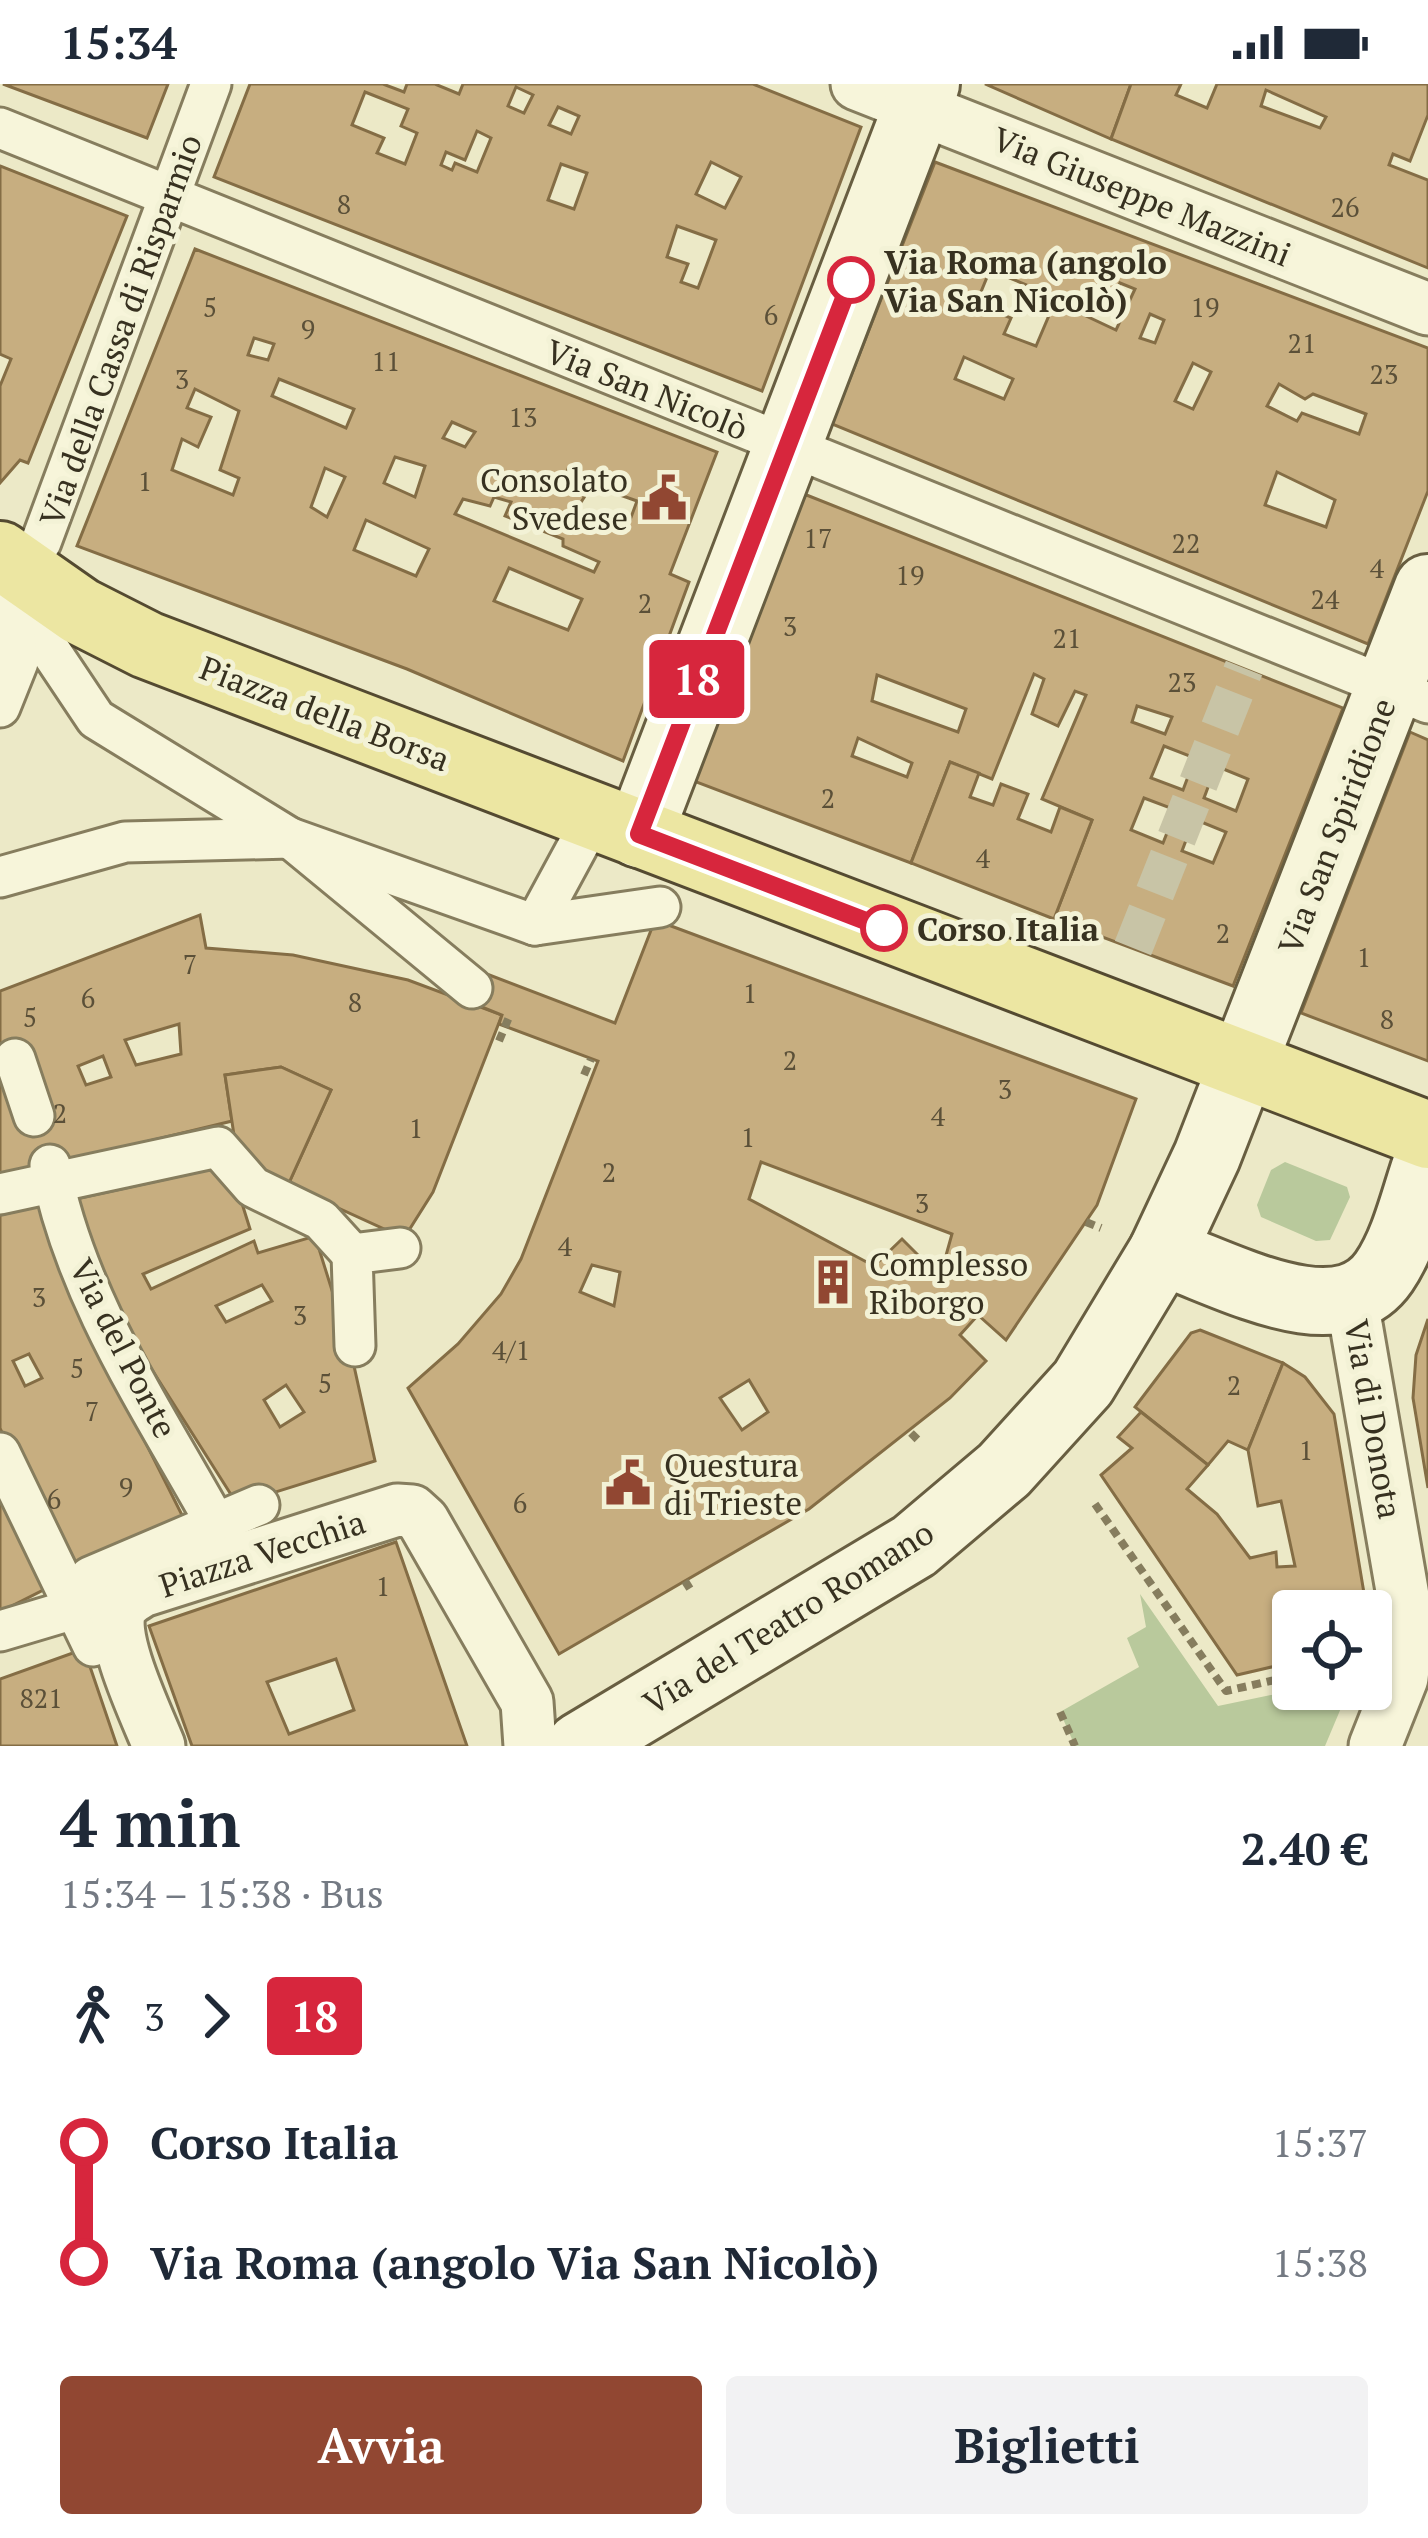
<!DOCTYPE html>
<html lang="it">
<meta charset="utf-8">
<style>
body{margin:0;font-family:"PT Serif",serif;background:#f2f2f3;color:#1f2937;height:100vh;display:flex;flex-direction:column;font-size:45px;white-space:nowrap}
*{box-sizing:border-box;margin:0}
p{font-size:39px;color:#747a83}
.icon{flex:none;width:66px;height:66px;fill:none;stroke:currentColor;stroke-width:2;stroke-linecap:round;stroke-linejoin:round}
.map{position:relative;height:1662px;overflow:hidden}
.panel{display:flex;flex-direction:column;background:#fff;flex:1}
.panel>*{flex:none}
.badge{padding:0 24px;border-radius:9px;font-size:42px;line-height:78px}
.tools{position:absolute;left:1272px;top:1506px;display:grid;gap:24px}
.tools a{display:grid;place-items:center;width:120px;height:120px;border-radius:12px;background:#fff;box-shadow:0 3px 9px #0004;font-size:60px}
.map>.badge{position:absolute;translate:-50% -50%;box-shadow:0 0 0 6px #fff}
.legs{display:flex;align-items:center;gap:18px;height:132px;padding:0 60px;font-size:39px}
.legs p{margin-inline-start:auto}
.headline{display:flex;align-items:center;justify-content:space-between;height:204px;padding:0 60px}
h1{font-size:66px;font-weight:800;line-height:90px}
.primary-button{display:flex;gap:24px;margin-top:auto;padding:24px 60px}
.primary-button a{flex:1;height:138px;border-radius:12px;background:#914732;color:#fff;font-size:48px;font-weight:800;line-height:138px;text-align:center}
.primary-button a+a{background:#f2f2f3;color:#1f2937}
ul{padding:0 60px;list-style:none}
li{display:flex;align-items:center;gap:42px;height:120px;font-size:45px}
li i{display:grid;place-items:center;width:18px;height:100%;margin:0 15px;background:currentColor}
li i::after{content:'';width:30px;height:30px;margin:-15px;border:9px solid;border-radius:50%;background:#fff}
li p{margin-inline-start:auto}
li:first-child i{background:linear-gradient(#0000 50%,currentColor 0)}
li:last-child i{background:linear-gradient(currentColor 50%,#0000 0)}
.status{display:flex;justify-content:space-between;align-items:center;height:84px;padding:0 60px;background:#fff;direction:ltr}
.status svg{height:33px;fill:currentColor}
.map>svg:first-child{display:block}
.green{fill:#b9c99c}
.building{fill:#c7ae80;stroke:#846d45;stroke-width:3;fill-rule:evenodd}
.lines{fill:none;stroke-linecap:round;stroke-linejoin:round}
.pedestrian-tunnel{stroke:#c8c4a6;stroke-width:39;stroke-dasharray:39 20;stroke-linecap:butt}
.pedestrian-casing{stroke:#867d5e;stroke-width:45}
.minor-casing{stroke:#867d5e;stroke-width:57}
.secondary-casing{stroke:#685e41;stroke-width:72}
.primary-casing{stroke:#544a31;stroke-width:72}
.path{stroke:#867d5e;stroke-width:8;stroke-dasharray:9 6;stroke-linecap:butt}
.pedestrian{stroke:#f7f5da;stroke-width:39}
.minor{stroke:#f7f5da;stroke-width:51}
.secondary{stroke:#f7f5da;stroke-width:66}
.primary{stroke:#ece6a2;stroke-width:66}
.line-1-casing{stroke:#fff;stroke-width:27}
.line-1{stroke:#d7263d;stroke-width:18}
.stop-1-dot{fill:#fff;stroke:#d7263d;stroke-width:6}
.labels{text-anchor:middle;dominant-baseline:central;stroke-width:10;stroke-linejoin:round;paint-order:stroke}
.number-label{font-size:27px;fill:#5b5038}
.street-label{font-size:33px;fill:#373120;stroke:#f3f2d6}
.stop-label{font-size:33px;font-weight:bold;fill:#373120;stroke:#f3f2d6;text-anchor:start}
.poi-label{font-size:33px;fill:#373120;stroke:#f3f2d6;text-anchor:start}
</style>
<div class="status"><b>15:34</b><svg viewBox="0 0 49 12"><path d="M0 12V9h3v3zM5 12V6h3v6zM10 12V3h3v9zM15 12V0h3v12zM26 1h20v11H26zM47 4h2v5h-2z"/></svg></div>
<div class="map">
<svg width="1428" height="1662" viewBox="0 0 1428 1662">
<rect width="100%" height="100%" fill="#ece9c7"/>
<g class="green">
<path d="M1285,1078L1347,1103L1350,1113L1330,1156L1316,1157L1261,1133L1257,1121L1271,1086Z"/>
<path d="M1140,1510L1218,1622L1300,1605H1349L1325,1662H1075L1060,1628L1139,1583L1127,1554L1146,1543Z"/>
</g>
<g class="building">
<path d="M3,0H168L147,54Z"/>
<path d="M250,0H383L404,8L407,0H435L459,10L463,0H753L861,43L762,307L214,93ZM516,3L533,11L524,29L508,22ZM365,8L408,25L401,42L417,49L405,80L377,69L384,54L352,41ZM558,23L579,32L571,50L549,41ZM477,47L491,54L477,88L455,79L452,86L441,81L446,68L465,76ZM711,78L741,93L725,124L696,110ZM561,80L587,89L574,125L548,116ZM677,142L716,156L698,204L681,198L688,180L667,173Z"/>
<path d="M985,0H1131L1111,55Z"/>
<path d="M1131,0H1181L1176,11L1207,24L1217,0H1428V31L1410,77L1393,70L1389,81L1428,96V184L1111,55ZM1266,6L1326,33L1320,44L1261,22Z"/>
<path d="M935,78L1428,264V407L1368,560L832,340ZM990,186L1029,202L1022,218L1050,229L1036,262L1004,250L1011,234L976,220ZM1120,199L1135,205L1116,246L1082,230L1089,216L1108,224ZM1150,230L1164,236L1155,259L1140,254ZM964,273L1013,295L1004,315L955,295ZM1193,279L1211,288L1193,325L1175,317ZM1279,300L1305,315L1313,310L1366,330L1359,350L1302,329L1297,337L1267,322ZM1277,388L1335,416L1326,443L1265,421Z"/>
<path d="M0,82L127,132L28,379L20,376L0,399V302L11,275L0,270Z"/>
<path d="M195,165L717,368L670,490L689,498L623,677L407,585L77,462ZM254,254L274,260L268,276L248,271ZM279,295L354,325L346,344L272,312ZM195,305L239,327L220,386L239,394L233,411L172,386L182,355L198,363L211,333L187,324ZM452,338L475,348L465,363L443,354ZM395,373L425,382L415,413L384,399ZM325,384L345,393L327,433L311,423ZM568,385L591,393L589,400L637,417L626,447L576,426L585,412L561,403ZM494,413L511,418L505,432L563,455V462L599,478L594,488L455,430L463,415L490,422ZM366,436L429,465L416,492L354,466ZM509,484L582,515L568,546L494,517Z"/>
<path d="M804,410L1343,624L1233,902L1054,835L1092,736L1042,715L1086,611L1075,607L1058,642L1032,630L1044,595L1034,590L992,695L950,678L911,779L691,696ZM877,591L966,625L958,648L872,617ZM1137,622L1172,633L1165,650L1132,638ZM858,654L912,679L907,693L852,672ZM1164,662L1195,674L1183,706L1151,694ZM1216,682L1248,695L1236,727L1204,714ZM1144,714L1176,726L1163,759L1131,746ZM1194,735L1226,748L1213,779L1182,767Z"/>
<path d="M1410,648L1428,656V977L1301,929Z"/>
<path d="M950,678L979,689L970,713L993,721L1001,700L1028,710L1018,735L1051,748L1060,723L1092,736L1054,835L911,779Z"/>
<path d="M200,831L206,864L293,871L408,896L502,931L433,1108L404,1154L288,1101L331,1006L281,983L225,991L232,1037L0,1093V907ZM179,940L181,970L136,981L125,956ZM103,972L111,993L86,1001L78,982Z"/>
<path d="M655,836L1136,1015L1097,1121L1006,1256L978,1231L960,1251L986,1277L950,1314L809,1425L559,1570L408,1304L458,1260L501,1210L521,1175L598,977L499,940L502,931L467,917L479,887L615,939ZM761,1078L952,1150L945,1175L935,1188L902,1155L874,1182L749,1115ZM592,1181L620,1188L614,1222L580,1208ZM749,1296L768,1328L742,1346L720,1314Z"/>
<path d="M281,983L331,1006L288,1101L238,1078L225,991Z"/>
<path d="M230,1081L250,1145L143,1190L151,1205L254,1157L258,1169L315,1152L350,1264L375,1377L237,1420L104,1210L71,1116ZM262,1201L272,1217L226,1238L216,1222ZM286,1301L304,1328L280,1343L264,1316Z"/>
<path d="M43,1121L97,1262L186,1439L67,1492L0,1344V1131ZM29,1270L42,1294L25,1302L13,1277Z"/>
<path d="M1428,1235V1404L1413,1314L1416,1271Z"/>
<path d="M1200,1246L1283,1279L1248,1366L1228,1357L1208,1381L1135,1323L1191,1249Z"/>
<path d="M1283,1279L1305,1293L1334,1330L1367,1527H1293V1578L1237,1591L1101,1391L1132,1364L1118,1353L1141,1328L1208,1381L1187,1405L1217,1430L1250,1474L1276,1468L1277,1483L1295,1482L1281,1417L1258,1422L1248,1366Z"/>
<path d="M0,1394L53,1501L0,1528Z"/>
<path d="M396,1458L467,1662H192L149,1542ZM336,1575L354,1626L289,1650L267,1598Z"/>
<path d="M84,1565L117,1662H0V1595Z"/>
</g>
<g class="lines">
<path class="pedestrian-tunnel" d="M1133,864L1244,584"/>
<g class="pedestrian-casing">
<g id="pedestrian">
<path d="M0,44L1428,619"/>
<path d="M21,488L41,458L211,0"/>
<path d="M9,505L96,635L290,754L472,904"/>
<path d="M0,623L18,578L10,516"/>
<path d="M0,793L125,758L290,754L535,841L660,823"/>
<path d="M535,841L581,756"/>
<path d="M15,975L34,1032"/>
<path d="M50,1081C75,1212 152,1325 216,1440"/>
<path d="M0,1110L218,1063L253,1103L321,1136L352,1170"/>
<path d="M355,1262L352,1170L400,1164"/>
<path d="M0,1369L93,1562"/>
<path d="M0,1547L74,1525L90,1493L259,1421"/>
</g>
</g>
<g class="minor-casing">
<g id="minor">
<path d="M857,0L1428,225"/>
<path d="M1352,1217L1408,1541L1402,1594L1375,1662"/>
<path d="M159,1662C148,1634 107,1550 121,1525C125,1517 134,1512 142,1507L397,1426L412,1427L423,1437L527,1618L530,1662"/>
</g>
</g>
<g class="secondary-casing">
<g id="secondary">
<path d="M639,750L926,0"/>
<path d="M1162,1168C1223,1188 1338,1255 1384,1188C1406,1156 1415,1111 1428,1075"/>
<path d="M580,1662L914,1462L1004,1386L1083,1299L1162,1168L1207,1072L1428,504"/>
</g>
</g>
<g class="primary-casing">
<path id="primary" d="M0,471L80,527L147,561L1428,1051"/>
</g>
<g class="path">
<path d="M499,957L509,933"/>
<path d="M584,991L591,975"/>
<path d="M1086,1138L1101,1144"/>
<path d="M911,1349L921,1359"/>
<path d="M1095,1420L1226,1607L1293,1592"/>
<path d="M685,1497L692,1508"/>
<path d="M1060,1628L1075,1662"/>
</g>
<use href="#pedestrian" class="pedestrian"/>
<use href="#minor" class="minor"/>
<use href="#secondary" class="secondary"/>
<use href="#primary" class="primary"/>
</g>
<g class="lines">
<g class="line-1-casing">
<path id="line-1" d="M851,196L639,750L884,844"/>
</g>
<use href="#line-1" class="line-1"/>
</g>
<defs>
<g id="civic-bare" transform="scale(3.6)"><path d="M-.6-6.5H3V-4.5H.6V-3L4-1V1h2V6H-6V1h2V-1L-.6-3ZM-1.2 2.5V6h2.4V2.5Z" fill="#914732" stroke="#f3f2d6" stroke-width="2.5" paint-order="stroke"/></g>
<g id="building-bare" transform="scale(3.6)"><path d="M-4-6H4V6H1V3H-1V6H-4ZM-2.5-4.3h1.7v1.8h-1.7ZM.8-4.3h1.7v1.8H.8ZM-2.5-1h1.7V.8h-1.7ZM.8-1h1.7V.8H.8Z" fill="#914732" stroke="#f3f2d6" stroke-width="2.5" paint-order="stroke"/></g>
</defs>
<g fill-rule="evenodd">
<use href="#civic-bare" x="664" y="414"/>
<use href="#building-bare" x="833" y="1198"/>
<use href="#civic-bare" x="628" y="1399"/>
</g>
<g class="stop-1-dot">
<circle cx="851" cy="196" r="21"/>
<circle cx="884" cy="844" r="21"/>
</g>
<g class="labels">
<g class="number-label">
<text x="344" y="120">8</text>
<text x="1345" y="123">26</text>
<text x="210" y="223">5</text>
<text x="1205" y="223">19</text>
<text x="771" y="231">6</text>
<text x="308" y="245">9</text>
<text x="1302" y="259">21</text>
<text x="386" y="277">11</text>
<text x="1384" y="290">23</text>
<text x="182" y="295">3</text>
<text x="523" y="333">13</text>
<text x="145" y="397">1</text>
<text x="818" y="454">17</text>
<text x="1186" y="459">22</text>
<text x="1377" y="484">4</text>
<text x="910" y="491">19</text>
<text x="1325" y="515">24</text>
<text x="645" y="519">2</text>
<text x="790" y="542">3</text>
<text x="1067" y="554">21</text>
<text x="1182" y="598">23</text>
<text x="828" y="714">2</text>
<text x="983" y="774">4</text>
<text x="1223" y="849">2</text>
<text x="1364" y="873">1</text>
<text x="190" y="880">7</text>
<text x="750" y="909">1</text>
<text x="88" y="914">6</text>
<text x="355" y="918">8</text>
<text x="30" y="933">5</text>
<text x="1387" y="935">8</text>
<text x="790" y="976">2</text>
<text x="1005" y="1005">3</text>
<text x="60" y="1029">2</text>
<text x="938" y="1032">4</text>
<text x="416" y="1044">1</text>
<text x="748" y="1053">1</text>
<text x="609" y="1088">2</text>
<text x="922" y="1119">3</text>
<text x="565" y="1162">4</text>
<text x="39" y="1213">3</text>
<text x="300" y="1231">3</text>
<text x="511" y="1266">4/1</text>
<text x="77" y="1284">5</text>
<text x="325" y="1299">5</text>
<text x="1234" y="1301">2</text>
<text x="92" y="1327">7</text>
<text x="1306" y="1366">1</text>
<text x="126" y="1403">9</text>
<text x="54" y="1415">6</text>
<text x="520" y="1419">6</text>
<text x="383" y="1502">1</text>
<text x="41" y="1614">821</text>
</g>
<g class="street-label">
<text transform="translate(1142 112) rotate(22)">Via Giuseppe Mazzini</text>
<text transform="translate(120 246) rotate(-70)">Via della Cassa di Risparmio</text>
<text transform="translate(647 305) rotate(22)">Via San Nicolò</text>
<text transform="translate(325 629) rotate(21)">Piazza della Borsa</text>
<text transform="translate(1336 742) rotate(-69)">Via San Spiridione</text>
<text transform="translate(124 1264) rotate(63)">Via del Ponte</text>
<text transform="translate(1374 1335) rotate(80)">Via di Donota</text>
<text transform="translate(262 1469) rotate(-18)">Piazza Vecchia</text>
<text transform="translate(788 1533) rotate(-32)">Via del Teatro Romano</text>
</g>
<g class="stop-label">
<text x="884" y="177">Via Roma (angolo<tspan x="884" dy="38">Via San Nicolò)</tspan></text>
<text x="917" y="844">Corso Italia</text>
</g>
<g class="poi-label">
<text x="628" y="395" text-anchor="end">Consolato<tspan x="628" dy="38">Svedese</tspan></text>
<text x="869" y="1179">Complesso<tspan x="869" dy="38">Riborgo</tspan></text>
<text x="664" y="1380">Questura<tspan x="664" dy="38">di Trieste</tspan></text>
</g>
</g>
</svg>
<div class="tools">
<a><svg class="icon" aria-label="locate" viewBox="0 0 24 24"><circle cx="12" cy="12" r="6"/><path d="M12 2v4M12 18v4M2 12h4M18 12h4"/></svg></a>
</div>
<b class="badge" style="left:697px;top:595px;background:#d7263d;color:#fff">18</b>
</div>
<section class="panel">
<div class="headline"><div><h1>4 min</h1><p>15:34 – 15:38 · Bus</p></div><b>2.40 €</b></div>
<div class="legs"><svg class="icon" aria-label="walk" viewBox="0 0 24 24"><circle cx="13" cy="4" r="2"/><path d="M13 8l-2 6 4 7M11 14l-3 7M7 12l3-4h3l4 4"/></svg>3<svg class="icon" aria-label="forward" viewBox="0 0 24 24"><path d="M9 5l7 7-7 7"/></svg><b class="badge" style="background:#d7263d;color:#fff">18</b></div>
<ul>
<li><i style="color:#d7263d"></i><b>Corso Italia</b><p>15:37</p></li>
<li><i style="color:#d7263d"></i><b>Via Roma (angolo Via San Nicolò)</b><p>15:38</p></li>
</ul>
<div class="primary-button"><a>Avvia</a><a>Biglietti</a></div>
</section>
